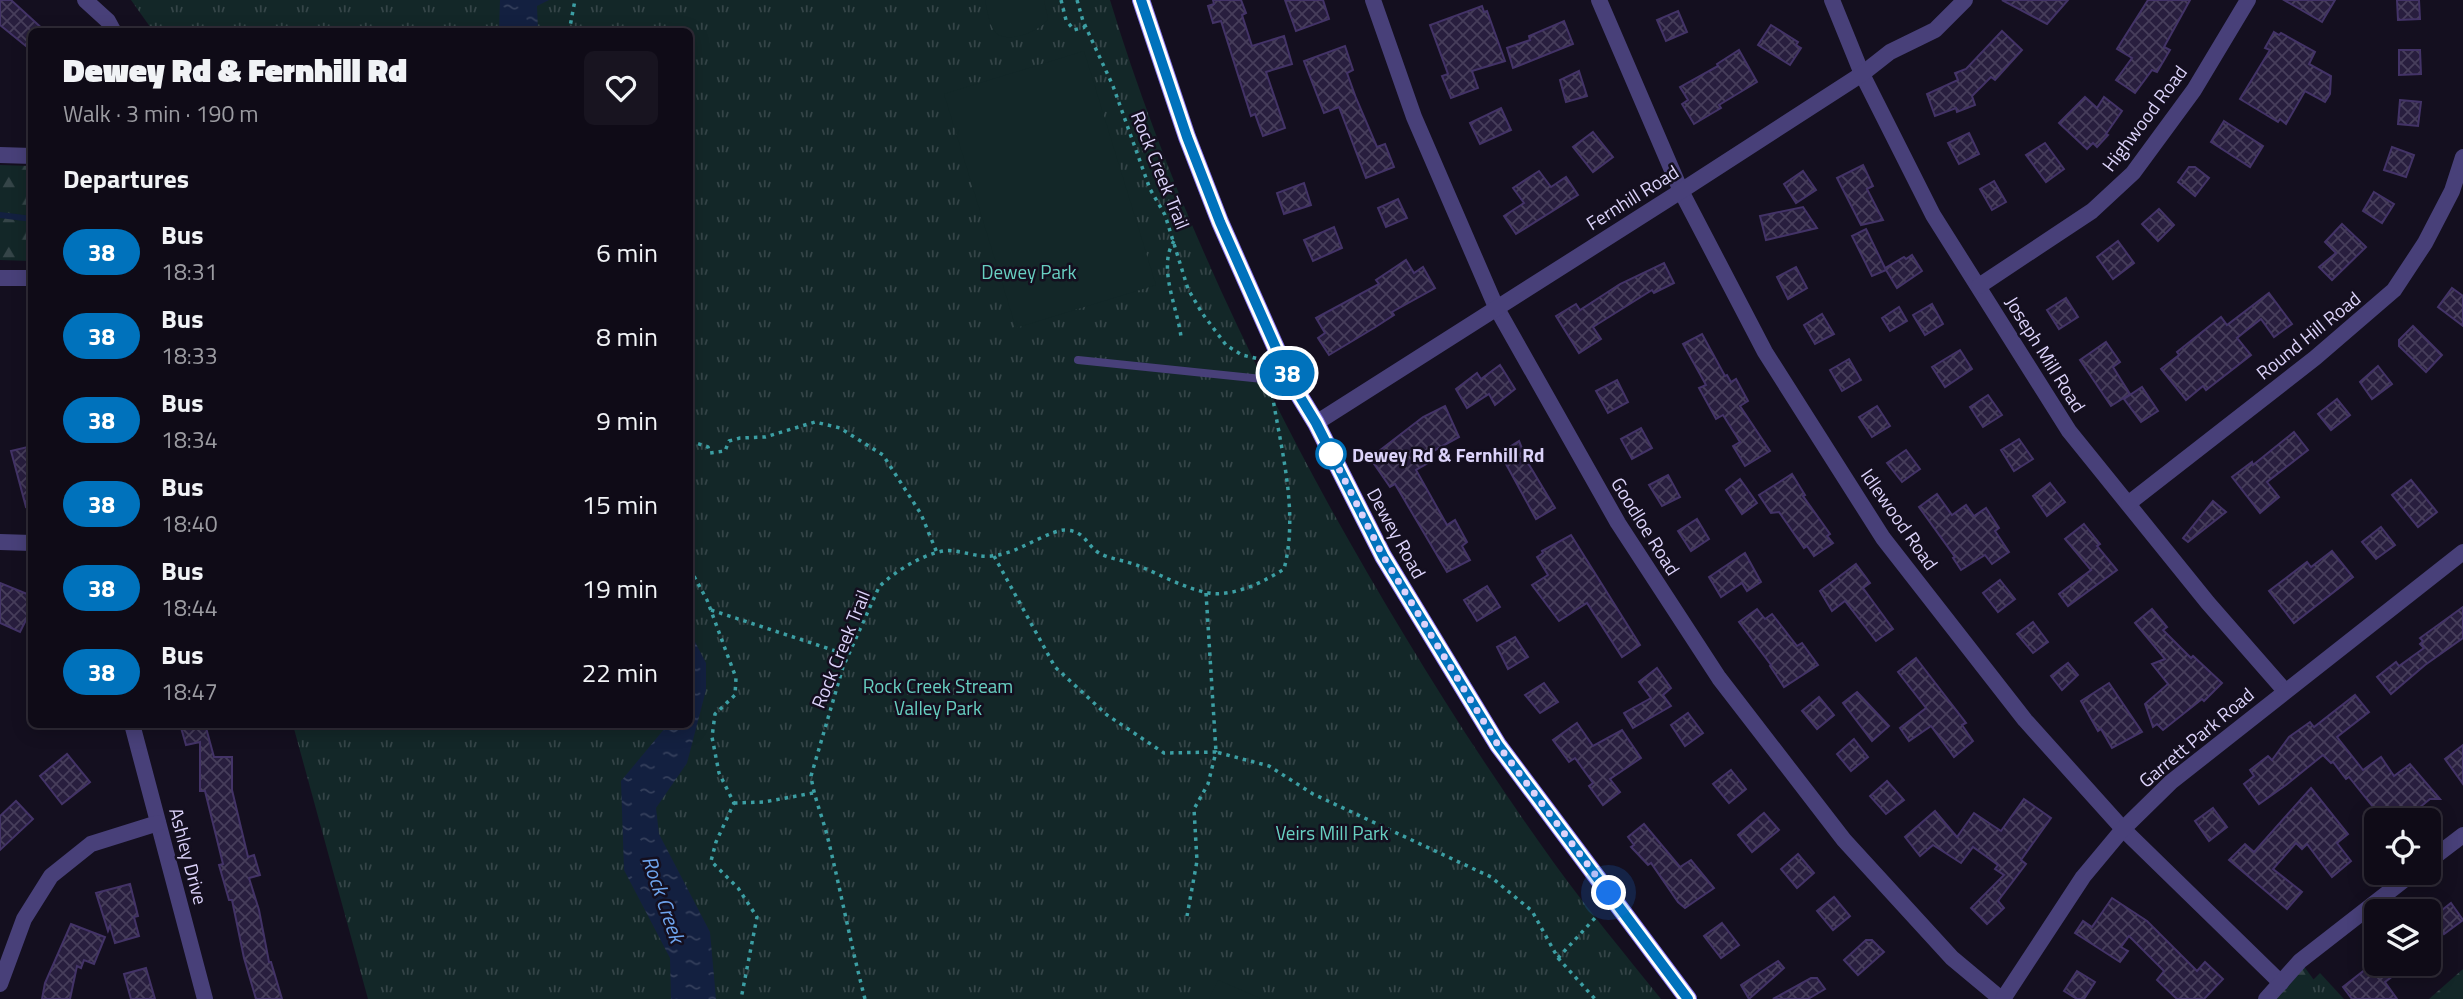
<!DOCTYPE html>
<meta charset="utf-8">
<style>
body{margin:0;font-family:"Titillium Web",sans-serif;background:#181420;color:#f1f3f6;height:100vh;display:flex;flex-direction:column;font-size:26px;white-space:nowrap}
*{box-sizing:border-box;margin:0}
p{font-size:23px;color:#9b9ba1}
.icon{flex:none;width:38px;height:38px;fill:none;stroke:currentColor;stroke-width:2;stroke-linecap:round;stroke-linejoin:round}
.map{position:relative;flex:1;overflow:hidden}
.sheet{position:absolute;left:28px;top:28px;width:665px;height:700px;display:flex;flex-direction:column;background:#0f0b17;border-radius:10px;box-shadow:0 4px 18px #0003,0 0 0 2px #2f2b36}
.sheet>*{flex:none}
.badge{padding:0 14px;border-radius:23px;font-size:24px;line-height:46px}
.buttons{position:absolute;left:2364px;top:808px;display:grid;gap:14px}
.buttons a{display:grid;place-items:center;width:77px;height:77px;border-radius:10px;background:#0f0b17;box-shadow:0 4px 18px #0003,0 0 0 2px #2f2b36;font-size:35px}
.you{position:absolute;width:35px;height:35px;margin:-18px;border:5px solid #fff;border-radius:50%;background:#1a73e8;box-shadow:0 0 0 10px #1a73e833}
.map>.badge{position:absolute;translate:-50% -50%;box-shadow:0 0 0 4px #fff}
h2{padding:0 35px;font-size:26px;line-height:63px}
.round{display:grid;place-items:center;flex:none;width:74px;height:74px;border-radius:10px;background:#181420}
.summary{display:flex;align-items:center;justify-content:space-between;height:119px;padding:0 35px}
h1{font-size:33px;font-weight:800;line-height:52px}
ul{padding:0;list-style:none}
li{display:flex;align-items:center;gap:21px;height:84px;padding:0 35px}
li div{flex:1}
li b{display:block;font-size:26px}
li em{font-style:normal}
li .badge{min-width:77px;font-weight:700;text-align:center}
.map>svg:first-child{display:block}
.forest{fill:url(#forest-firs)}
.park{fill:url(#park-tufts)}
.pitch{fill:#132728}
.water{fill:url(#water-ripples)}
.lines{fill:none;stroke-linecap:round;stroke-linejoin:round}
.stream{stroke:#132040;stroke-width:6}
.building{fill:url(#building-cross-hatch);stroke:#433367;stroke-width:2}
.path{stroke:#3c9fa4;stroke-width:3.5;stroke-dasharray:3.5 5;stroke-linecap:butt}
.lane{stroke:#484079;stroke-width:8}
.street{stroke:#484079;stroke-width:16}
.secondary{stroke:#8676ee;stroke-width:18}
.line-casing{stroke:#fff;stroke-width:16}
.line{stroke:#0072bc;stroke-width:10}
.walk{stroke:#dcd3fa;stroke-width:7;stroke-dasharray:0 12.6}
.stop-dot{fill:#fff;stroke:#0072bc;stroke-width:3.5}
.labels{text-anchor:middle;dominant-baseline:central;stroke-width:5;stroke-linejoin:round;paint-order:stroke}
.street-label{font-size:19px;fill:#dcd3fa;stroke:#140f1f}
.park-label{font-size:19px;fill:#68d0c2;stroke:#140f1f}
.stop-label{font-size:19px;font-weight:bold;fill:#dcd3fa;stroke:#140f1f;text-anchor:start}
.water-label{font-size:21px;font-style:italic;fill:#6ea4ed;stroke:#140f1f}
</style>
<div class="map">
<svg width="2463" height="999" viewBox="0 0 2463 999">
<defs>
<pattern id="forest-firs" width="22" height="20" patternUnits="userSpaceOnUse" patternTransform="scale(1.75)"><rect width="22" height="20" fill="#132728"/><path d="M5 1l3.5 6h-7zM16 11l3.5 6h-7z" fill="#354548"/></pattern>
<pattern id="park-tufts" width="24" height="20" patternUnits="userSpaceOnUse" patternTransform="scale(1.75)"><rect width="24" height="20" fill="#132728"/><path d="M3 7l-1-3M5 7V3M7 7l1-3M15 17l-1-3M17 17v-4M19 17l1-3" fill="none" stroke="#354548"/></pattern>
<pattern id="water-ripples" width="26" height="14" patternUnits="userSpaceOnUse" patternTransform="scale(1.75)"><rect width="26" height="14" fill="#132040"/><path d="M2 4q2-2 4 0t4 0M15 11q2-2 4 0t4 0" fill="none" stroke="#35405c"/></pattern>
<pattern id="building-cross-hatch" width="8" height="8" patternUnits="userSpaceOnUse" patternTransform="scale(1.75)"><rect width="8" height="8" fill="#281e3e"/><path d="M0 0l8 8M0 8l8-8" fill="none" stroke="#473e5b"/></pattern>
</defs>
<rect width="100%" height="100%" fill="#140f1f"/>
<g class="forest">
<path d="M0,165L31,166V261L0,260Z"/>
<path d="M2300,961L2328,999H2266Z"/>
<path d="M2463,969V999H2429Z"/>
</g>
<g class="park">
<path d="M131,0H1110C1165,180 1240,342 1330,507C1398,629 1472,749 1554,863C1588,910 1625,954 1661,999H368L293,725L690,724V32L153,31Z"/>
<path d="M2320,973L2344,999H2294Z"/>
</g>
<g class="pitch">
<path d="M985,0H1044L1048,19C1041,31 1009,44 996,33C989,26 987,9 985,0Z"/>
<path d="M1084,51L1156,285L1016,328L944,94Z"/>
<path d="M1218,980L1262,999H1209Z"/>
</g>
<g class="water">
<path d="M500,0H549L537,6L538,31H499Z"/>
<path d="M694,640L706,663V690L687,763L656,808L659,834L710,932L716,999H671L670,958L624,870L621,781L665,728V725L690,724V654Z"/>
</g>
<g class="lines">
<path class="stream" d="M0,215L32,219"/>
</g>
<g class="building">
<path d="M0,0H11L46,32H32V51L0,25Z"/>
<path d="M1213,0H1241L1246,13L1242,15L1252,46L1284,36L1292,64L1266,72L1285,128L1263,136L1255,114L1251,116L1221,21L1213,23L1208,6L1214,4Z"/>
<path d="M1285,0H1323L1329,19L1296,31Z"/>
<path d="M2002,0H2068L2047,24Z"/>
<path d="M2148,0H2190L2164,47L2170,50L2157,72L2152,70L2135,93L2116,80L2132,58L2117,49Z"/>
<path d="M2284,0H2335L2322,22Z"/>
<path d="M2397,0H2419L2420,19L2398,20Z"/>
<path d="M1482,6L1484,12L1487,11L1505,61L1472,71L1478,88L1451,98L1442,76L1448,74L1430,25Z"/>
<path d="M1678,11L1687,32L1666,41L1657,20Z"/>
<path d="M1564,21L1573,44L1513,68L1507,48L1530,40L1529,36Z"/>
<path d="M1771,25L1798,42L1796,45L1801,48L1790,65L1758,45Z"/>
<path d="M2002,31L2022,50L1995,80L1991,77L1972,96L1975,105L1957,112L1956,108L1935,116L1927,94L1958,80L1955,73L1966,69Z"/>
<path d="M2274,32L2279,35L2281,33L2315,52L2309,64L2331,76L2330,94L2325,102L2305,91L2286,124L2280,119L2278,122L2240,99L2270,50L2265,48Z"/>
<path d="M1345,46L1353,70L1347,73L1356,98L1377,147L1385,144L1394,167L1366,178L1339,107L1324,113L1304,61Z"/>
<path d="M1739,50L1757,82L1719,105L1721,108L1694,124L1682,104L1688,100L1680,87L1718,66L1717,64Z"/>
<path d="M2399,50H2420L2421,74L2399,75Z"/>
<path d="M1579,71L1587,96L1566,102L1560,80Z"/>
<path d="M2085,97L2097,108L2104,97L2122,111L2106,134L2108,135L2097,147L2093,143L2087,149L2059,123Z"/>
<path d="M2400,100L2421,102L2418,126L2398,124Z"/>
<path d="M1501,108L1511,130L1480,144L1470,123Z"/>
<path d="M2224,121L2263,146L2250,167L2211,142Z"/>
<path d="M1593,132L1613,157L1593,172L1573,147Z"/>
<path d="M1969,133L1979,154L1959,164L1948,143Z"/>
<path d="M2045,143L2064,169L2046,182L2026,155Z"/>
<path d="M2392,147L2414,155L2406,177L2384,170Z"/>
<path d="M1863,165L1873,186L1867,189L1883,220L1861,225L1837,178Z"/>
<path d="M2189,167H2195L2209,178L2195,196L2178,182Z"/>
<path d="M1539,171L1551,187L1566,177L1578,195L1516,234L1504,216L1524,203L1513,188Z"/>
<path d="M1803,171L1816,190L1796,203L1784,184Z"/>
<path d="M1994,181L2006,202L1992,210L1980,189Z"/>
<path d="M1304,183L1311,205L1284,214L1277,193Z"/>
<path d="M2374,192L2394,204L2382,223L2363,211Z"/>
<path d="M1398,199L1407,218L1386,227L1378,208Z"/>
<path d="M1803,207L1817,228L1766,240L1760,216Z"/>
<path d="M2159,209L2174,225L2158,241L2142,224Z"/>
<path d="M2342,224L2366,247L2332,280L2319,267L2336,253L2325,242Z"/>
<path d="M1334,227L1342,248L1313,261L1304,240Z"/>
<path d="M1866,229L1885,268L1904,257L1906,259L1912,255L1922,271L1897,288L1886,270L1872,276L1852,236Z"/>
<path d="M2118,241L2134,263L2113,279L2097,257Z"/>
<path d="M1406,260L1414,273L1423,267L1435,288L1392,312L1394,315L1374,328L1329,355L1318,338L1325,333L1316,318L1379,284L1376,280Z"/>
<path d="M1664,263L1674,283L1654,293L1652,290L1593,327L1601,339L1579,353L1556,316L1576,304L1580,310L1620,284Z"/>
<path d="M1796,267L1807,288L1788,299L1777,277Z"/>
<path d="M2452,288L2463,296V326L2438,307Z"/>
<path d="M2269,293L2292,324L2274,337L2261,319L2237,338L2251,355L2206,390L2203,386L2186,400L2161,369L2179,355L2177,352L2221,317L2227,325Z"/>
<path d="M2066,298L2078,317L2059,329L2047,310Z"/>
<path d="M1932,304L1943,324L1925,335L1913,315Z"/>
<path d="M1899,307L1907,321L1890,331L1882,318Z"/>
<path d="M1822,314L1834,334L1815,344L1804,325Z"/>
<path d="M2413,326L2442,355L2426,372L2399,346V340Z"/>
<path d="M1702,334L1725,376L1727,375L1731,382L1736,379L1748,401L1740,406L1770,451L1745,466L1733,446L1740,442L1723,415L1716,419L1699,388L1706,385L1683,344Z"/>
<path d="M2106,342L2120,362L2113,367L2130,394L2111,406L2080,360Z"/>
<path d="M1960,350L1972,369L1945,387L1932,367Z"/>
<path d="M1849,359L1861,380L1842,391L1830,370Z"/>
<path d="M1500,365L1515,389L1495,405L1489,394L1467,408L1456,389L1477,373L1481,379Z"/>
<path d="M2378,366L2392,384L2372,399L2360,382Z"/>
<path d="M1617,380L1628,402L1608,413L1596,391Z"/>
<path d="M2142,387L2158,411L2141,422L2124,399Z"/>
<path d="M1988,395L2002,415L1983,427L1970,407Z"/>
<path d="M2337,399L2350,415L2331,430L2318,414Z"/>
<path d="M1445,406L1459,437L1426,455L1430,462L1416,470L1447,525L1455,520L1467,542L1462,546L1470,560L1447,572L1395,484L1390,487L1370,458L1423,417Z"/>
<path d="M1877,406L1890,426L1872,437L1859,417Z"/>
<path d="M1641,428L1652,448L1632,459L1621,439Z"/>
<path d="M2294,432L2308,450L2267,482L2279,497L2260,513L2232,477L2252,462L2253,465Z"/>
<path d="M2019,439L2033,459L2014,471L2001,450Z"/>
<path d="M1519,441L1528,463L1555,508L1536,519L1500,453Z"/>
<path d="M32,446V506L26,507L11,451Z"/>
<path d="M1906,450L1920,469L1902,482L1887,463Z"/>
<path d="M1792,474L1805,495L1803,496L1830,534L1827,536L1833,543L1814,556L1807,546L1804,548L1779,512L1771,513L1759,495Z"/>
<path d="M1668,475L1680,497L1662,506L1649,485Z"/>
<path d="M1740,479L1757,503L1742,514L1726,490Z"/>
<path d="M2411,480L2437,512L2418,527L2392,495Z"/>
<path d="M2050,483L2065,502L2047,516L2033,496Z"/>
<path d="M1937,494L1952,515L1966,505L1974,516L1986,508L1999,528L1995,531L2009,552L1992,564L1985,555L1961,570L1953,558L1955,557L1919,507Z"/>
<path d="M2213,501L2226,512L2188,542L2183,538Z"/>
<path d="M1697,519L1709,539L1691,551L1678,531Z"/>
<path d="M2084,524L2100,544L2097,546L2117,570L2068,606L2059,594L2091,570L2065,539Z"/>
<path d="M2381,527L2395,545L2376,559L2362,542Z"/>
<path d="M1571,535L1640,645L1622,657L1587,603L1559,621L1532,585L1548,575L1537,557L1543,553L1542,551Z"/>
<path d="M2332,551L2353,577L2294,623L2269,591L2307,562L2311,567Z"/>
<path d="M1745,553L1761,582L1747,591L1742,583L1721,597L1709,577Z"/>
<path d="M1856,564L1870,583L1863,588L1893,629L1876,641L1845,601L1832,611L1820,591Z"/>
<path d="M2000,580L2015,599L1998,612L1983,593Z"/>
<path d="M0,583L32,596V608L20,632L0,623Z"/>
<path d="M1487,586L1500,607L1477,621L1464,600Z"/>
<path d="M2463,607V638L2425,665L2391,694L2377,677L2396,662L2399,666L2424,648L2420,644L2423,641L2420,638Z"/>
<path d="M1757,609L1765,619L1772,614L1797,646L1802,643L1818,665L1784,687L1770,666L1771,665L1739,622Z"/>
<path d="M2152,609L2167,627L2163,630L2191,658L2193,656L2222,683L2204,701L2202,699L2163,730L2157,724L2153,727L2145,704L2168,684L2152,664L2165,659L2135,623Z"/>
<path d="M2033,622L2048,642L2033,653L2017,634Z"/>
<path d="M1515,637L1528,657L1508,669L1497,647Z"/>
<path d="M1916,658L1966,723L1962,725L1973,741L1954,757L1931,726L1909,741L1900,728L1926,708L1898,672Z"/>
<path d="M2068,663L2078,675L2062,690L2051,676Z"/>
<path d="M1657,668L1671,688L1663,695L1671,706L1633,728L1624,713L1651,698L1639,682Z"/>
<path d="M1544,683L1558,702L1540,713L1525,695Z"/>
<path d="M2109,683L2142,732L2112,748L2101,729L2098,731L2081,701Z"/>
<path d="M1857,692L1889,726L1872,741L1843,703Z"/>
<path d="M2355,695L2369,712L2337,737L2363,770L2381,757L2394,776L2410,764L2440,799H2430L2403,821H2366L2377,812L2349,777L2346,779L2333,762L2331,763L2323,755L2286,785L2259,804L2244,784L2254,776L2250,770L2268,756L2272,760L2289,737L2310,722L2314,727Z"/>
<path d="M1819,697L1834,715L1817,729L1802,711Z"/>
<path d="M1688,713L1703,733L1685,746L1671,725Z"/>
<path d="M1577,723L1593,746L1622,730L1641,758L1610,779L1620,792L1603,805L1589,786L1593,783L1575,758L1569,762L1553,740Z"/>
<path d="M180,724H205L214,757H232V790L248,857L254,855L260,875L249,878L259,910L269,962H271L282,999H256L244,958L232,900H229L219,865L223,864L205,791H200V742L186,745Z"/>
<path d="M1854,739L1868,757L1851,771L1837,754Z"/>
<path d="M2463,745V784L2445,759Z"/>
<path d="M67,754L90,782L62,804L40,776Z"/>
<path d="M1731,770L1746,789L1729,803L1713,784Z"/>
<path d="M1887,781L1904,800L1886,814L1870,796Z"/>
<path d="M2311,788L2348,834L2337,843L2351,861L2332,877L2307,844L2302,849L2296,843L2273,869L2302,892L2287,909L2229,860L2245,844L2254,852Z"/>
<path d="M2024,799L2051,818L2021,860L2026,864L1998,901L2004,908L1987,924L1971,908L2004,875L1995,869L1998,865L1973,847L1961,863L1933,845L1920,856L1905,837L1935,811L1957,837L1974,813L2001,831Z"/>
<path d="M16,801L33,819L0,850V816Z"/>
<path d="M2213,808L2227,827L2209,841L2195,821Z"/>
<path d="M1764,813L1779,830L1752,852L1738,835Z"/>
<path d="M1644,824L1680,867L1691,860L1714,888L1685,908L1678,902L1651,863L1648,865L1631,847L1634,845L1628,837Z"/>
<path d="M1798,854L1814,873L1797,888L1781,869Z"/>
<path d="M130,884L138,916L134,917L139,936L115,943L110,926L108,931L96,893Z"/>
<path d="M1834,897L1850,916L1833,930L1817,911Z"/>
<path d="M2112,898L2147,921L2197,971L2205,962L2223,979L2204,999H2177L2157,980L2164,971L2129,936L2121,947L2128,951L2120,962L2075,933L2083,921L2092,927Z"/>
<path d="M2451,903L2463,920L2444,934L2432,918Z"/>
<path d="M1722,923L1739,945L1721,958L1704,936Z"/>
<path d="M71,924L105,937L94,964L84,960L81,968L77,966L70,999H42L45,983Z"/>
<path d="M1866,940H1872L1884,952L1858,975L1844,960Z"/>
<path d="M1778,961L1784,968L1749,999L1741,985Z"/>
<path d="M2382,964H2409L2385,982L2397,999H2352L2343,987L2371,965L2375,970Z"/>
<path d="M146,968L155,999H131L124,974Z"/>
<path d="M2077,971L2095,982L2084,999H2077L2064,991Z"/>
<path d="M1811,978H1817L1825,989L1808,999H1773Z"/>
</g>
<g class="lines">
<g class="path">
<path d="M1061,0L1066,20L1074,30L1085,27"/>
<path d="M1077,0L1083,21L1113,86L1150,189L1165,215L1188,289L1202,313L1226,345L1242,355L1259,359L1261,363"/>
<path d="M569,32L575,0"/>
<path d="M1174,241C1157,267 1178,309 1181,337"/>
<path d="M690,441L708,447L710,453L725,451L729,441L740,438L765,437L815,422L840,428L883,455L921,514L937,553"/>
<path d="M994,556L1055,667L1107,715L1164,753L1216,752L1208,784L1194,809L1197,861L1187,916"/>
<path d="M690,569L707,600L736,678L735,695L715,714L712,737L719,773L734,803L716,842L711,861L738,888L757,917L741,999"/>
<path d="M1206,593L1216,752L1269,766L1313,794L1491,877L1532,911L1558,958L1595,918"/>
<path d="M711,610L848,655"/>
<path d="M734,803L764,802L813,793"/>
<path d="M1558,958L1595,999"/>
<path d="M865,999C851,946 841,892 828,839C823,818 814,798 811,776L843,667L879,587C893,572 933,547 954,551C976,554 983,560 1006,553C1022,549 1051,530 1065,530C1086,531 1085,544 1099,553C1110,559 1127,561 1139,566C1161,575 1186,589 1209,593C1233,597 1264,582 1284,569C1299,512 1281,450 1272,393"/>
</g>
<path class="lane" d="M1078,360L1291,382"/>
<g class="street">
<path d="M85,0L108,21L114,32"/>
<path d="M1373,0L1414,117L1496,307L1618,523L1719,678L1844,840L1952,958L2001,999"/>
<path d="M1599,0L1681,191L1765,352L1883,538L2025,720L2123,829L2281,983"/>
<path d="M1832,0L1862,74L1933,215L2069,431L2208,603L2285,691"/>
<path d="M0,155L32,156"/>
<path d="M0,278H32"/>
<path d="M1979,286L2092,211L2133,173L2194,90L2248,0"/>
<path d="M1316,423L1681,191L1862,74L1890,52L1935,30L1965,0"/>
<path d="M2129,503L2315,358L2394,290L2425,243L2452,191L2463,157"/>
<path d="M0,542L32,543"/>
<path d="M132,724L205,999"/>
<path d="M2429,861L2463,835"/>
<path d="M0,984L24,919L51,876L91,844L158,823"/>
<path d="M2003,999L2083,877L2123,829L2171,782L2463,552"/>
<path d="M2266,999L2300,961L2413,873"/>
</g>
<path class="secondary" d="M1141,0L1187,137L1220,222L1291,382L1316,423L1383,556L1498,745L1688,999"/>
</g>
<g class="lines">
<g class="line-casing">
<path id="line" d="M1141,0L1187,137L1220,222L1291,382L1316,423L1383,556L1498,745L1688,999"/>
</g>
<use href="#line" class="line"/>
<path class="walk" d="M1331,454L1327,445L1383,556L1498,745L1609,893"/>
</g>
<circle class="stop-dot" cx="1331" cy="454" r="14"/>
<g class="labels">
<g class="street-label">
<text transform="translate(2144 118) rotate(-53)">Highwood Road</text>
<text transform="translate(1161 170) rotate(68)">Rock Creek Trail</text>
<text transform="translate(1632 197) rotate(-32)">Fernhill Road</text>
<text transform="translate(2308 335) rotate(-39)">Round Hill Road</text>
<text transform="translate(2046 354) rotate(58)">Joseph Mill Road</text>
<text transform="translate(1900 519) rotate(55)">Idlewood Road</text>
<text transform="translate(1646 526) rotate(58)">Goodloe Road</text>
<text transform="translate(1397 533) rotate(61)">Dewey Road</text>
<text transform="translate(840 649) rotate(-68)">Rock Creek Trail</text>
<text transform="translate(2196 737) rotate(-40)">Garrett Park Road</text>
<text transform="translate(189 856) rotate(75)">Ashley Drive</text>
</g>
<g class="park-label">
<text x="1029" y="271">Dewey Park</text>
<text x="938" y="685">Rock Creek Stream<tspan x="938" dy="22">Valley Park</tspan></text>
<text x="1332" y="832">Veirs Mill Park</text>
</g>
<g class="stop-label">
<text x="1352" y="454">Dewey Rd &amp; Fernhill Rd</text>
</g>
<g class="water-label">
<text transform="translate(664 899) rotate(71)">Rock Creek</text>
</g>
</g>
</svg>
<div class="buttons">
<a><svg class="icon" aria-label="locate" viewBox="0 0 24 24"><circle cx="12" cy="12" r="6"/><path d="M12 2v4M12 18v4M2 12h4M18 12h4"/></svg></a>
<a><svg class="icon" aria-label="layers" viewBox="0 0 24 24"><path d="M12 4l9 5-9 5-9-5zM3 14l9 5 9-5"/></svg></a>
</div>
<div class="you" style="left:1609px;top:893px"></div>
<b class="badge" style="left:1287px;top:373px;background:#0072bc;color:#fff">38</b>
<section class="sheet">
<div class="summary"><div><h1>Dewey Rd &amp; Fernhill Rd</h1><p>Walk · 3 min · 190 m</p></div><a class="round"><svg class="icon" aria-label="heart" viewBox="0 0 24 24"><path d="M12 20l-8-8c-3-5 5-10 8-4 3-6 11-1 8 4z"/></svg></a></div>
<h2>Departures</h2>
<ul>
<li><span class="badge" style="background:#0072bc;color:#fff">38</span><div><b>Bus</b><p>18:31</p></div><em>6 min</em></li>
<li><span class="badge" style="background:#0072bc;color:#fff">38</span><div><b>Bus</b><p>18:33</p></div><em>8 min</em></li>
<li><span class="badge" style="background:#0072bc;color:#fff">38</span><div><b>Bus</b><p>18:34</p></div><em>9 min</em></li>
<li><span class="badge" style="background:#0072bc;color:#fff">38</span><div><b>Bus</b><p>18:40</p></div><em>15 min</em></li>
<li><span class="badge" style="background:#0072bc;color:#fff">38</span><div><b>Bus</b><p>18:44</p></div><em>19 min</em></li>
<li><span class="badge" style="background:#0072bc;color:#fff">38</span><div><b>Bus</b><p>18:47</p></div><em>22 min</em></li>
</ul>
</section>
</div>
